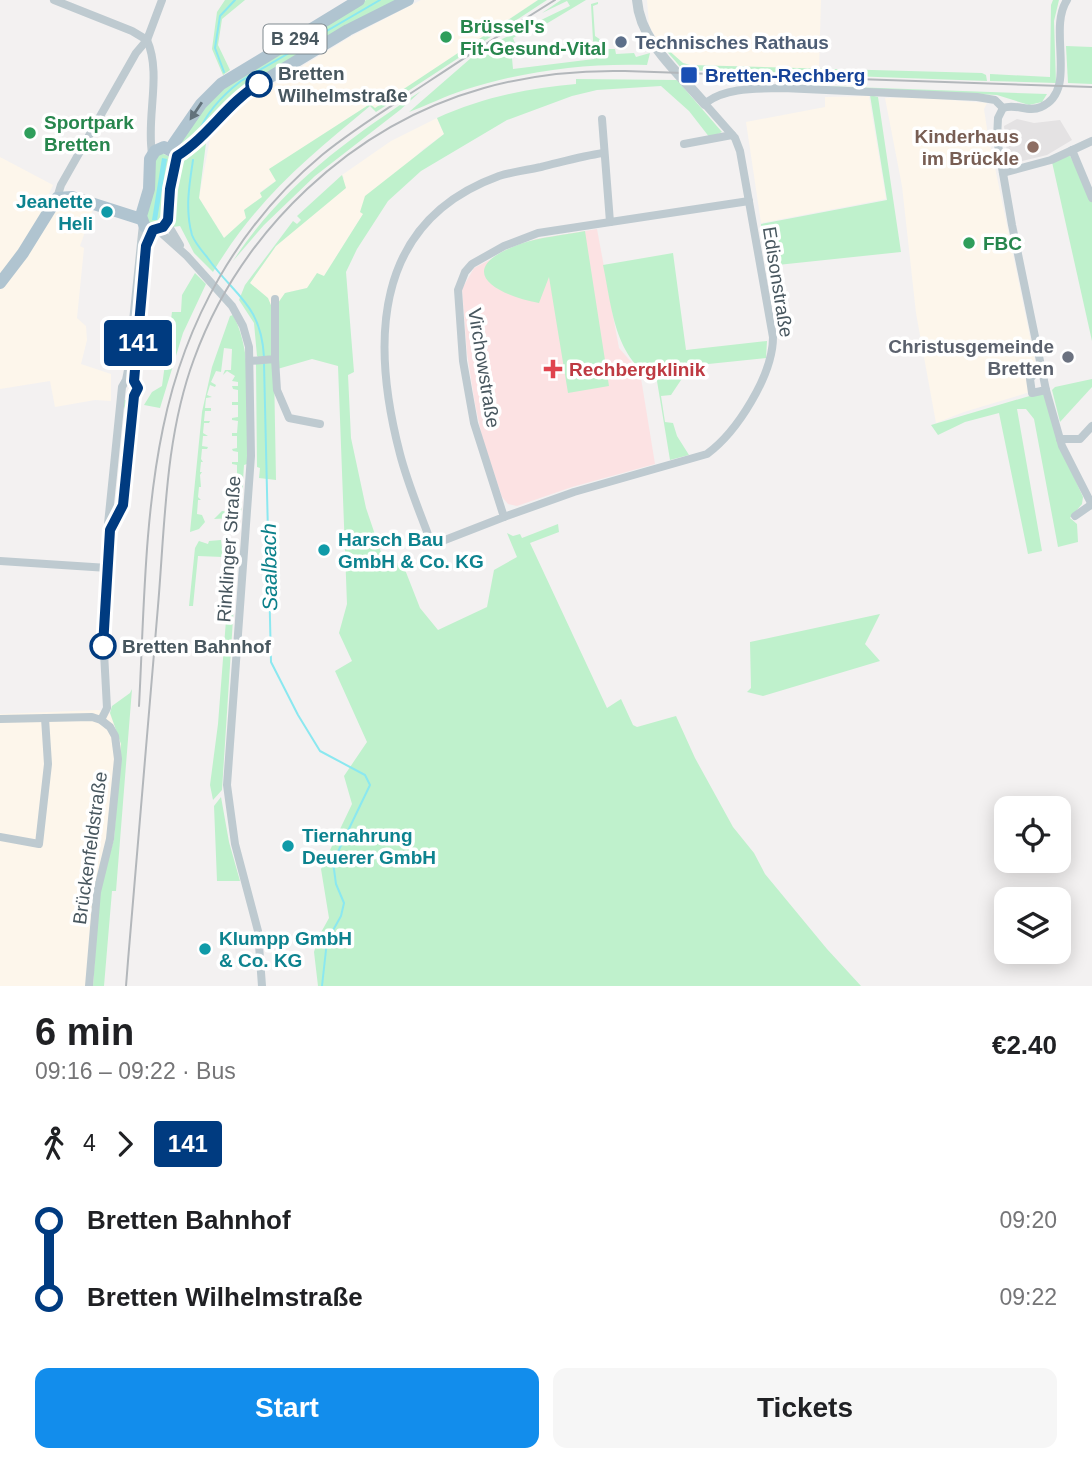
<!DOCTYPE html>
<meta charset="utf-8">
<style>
body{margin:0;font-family:Helvetica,sans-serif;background:#f6f6f6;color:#202124;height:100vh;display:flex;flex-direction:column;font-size:26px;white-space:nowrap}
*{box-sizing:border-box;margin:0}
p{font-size:23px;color:#757577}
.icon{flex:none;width:38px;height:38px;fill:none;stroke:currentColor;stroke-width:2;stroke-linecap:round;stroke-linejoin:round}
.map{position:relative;height:986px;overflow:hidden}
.side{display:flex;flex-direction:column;background:#fff;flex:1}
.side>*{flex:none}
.badge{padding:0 14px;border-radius:5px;font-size:24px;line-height:46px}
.fabs{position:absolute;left:994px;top:796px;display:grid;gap:14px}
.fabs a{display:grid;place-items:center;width:77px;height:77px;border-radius:14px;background:#fff;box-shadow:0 4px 18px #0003;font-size:35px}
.map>.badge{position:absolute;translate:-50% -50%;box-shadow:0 0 0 4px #fff}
.legs{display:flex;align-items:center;gap:10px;height:77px;padding:0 35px;font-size:23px}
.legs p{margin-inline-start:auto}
.overview{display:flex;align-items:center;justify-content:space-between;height:119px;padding:0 35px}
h1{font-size:38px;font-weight:800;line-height:52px}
.button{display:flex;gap:14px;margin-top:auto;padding:14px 35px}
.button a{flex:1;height:80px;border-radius:14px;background:#128dec;color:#fff;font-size:28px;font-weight:800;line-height:80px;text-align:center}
.button a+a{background:#f6f6f6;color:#202124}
ul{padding:0 35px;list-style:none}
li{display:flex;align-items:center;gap:24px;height:77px;font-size:26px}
li i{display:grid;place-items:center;width:10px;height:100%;margin:0 9px;background:currentColor}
li i::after{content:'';width:18px;height:18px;margin:-9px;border:5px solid;border-radius:50%;background:#fff}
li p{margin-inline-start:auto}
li:first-child i{background:linear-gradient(#0000 50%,currentColor 0)}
li:last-child i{background:linear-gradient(currentColor 50%,#0000 0)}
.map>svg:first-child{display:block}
.commercial{fill:#fdf6eb}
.education{fill:#e4e2e3}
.medical{fill:#fce2e3}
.green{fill:#bff1cc}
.water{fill:#8be8f0}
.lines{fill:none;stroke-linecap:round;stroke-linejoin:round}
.stream{stroke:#8be8f0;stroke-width:2}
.minor{stroke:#becad0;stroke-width:8}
.tertiary{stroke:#becad0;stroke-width:10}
.primary{stroke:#b0c4d0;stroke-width:12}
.rail{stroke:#b3b7bb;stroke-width:2}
.oneway{fill:#62727b}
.line-1-casing{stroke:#fff;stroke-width:16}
.line-1{stroke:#003b80;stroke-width:10}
.leisure-dot{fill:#2e9e5b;stroke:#fff;stroke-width:2.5}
.service-dot{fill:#5c6f8a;stroke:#fff;stroke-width:2.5}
.transit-dot{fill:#1a4fb4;stroke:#fff;stroke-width:2.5}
.stop-1-dot{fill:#fff;stroke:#003b80;stroke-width:3.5}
.education-dot{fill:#8d6e63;stroke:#fff;stroke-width:2.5}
.culture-dot{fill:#0f9aa8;stroke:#fff;stroke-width:2.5}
.worship-dot{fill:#6b7280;stroke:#fff;stroke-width:2.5}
.health-dot{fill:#e0444e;stroke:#fff;stroke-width:2.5}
.labels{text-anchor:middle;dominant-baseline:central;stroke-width:7;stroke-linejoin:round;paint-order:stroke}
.shield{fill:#fff;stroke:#7f898f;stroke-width:2}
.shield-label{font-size:18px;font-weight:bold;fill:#48575f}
.leisure-label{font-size:19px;font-weight:bold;fill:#27864d;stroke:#fff;text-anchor:start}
.service-label{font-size:19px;font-weight:bold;fill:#4e5e75;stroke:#fff;text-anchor:start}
.stop-label{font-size:19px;font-weight:bold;fill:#48575f;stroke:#fff;text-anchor:start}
.transit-label{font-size:19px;font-weight:bold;fill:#164399;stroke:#fff;text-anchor:start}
.education-label{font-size:19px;font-weight:bold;fill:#785e54;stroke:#fff;text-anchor:end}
.culture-label{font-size:19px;font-weight:bold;fill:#0d838f;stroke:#fff;text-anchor:start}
.street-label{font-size:19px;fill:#48575f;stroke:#fff}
.worship-label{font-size:19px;font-weight:bold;fill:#5b616d;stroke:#fff;text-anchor:end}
.health-label{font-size:19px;font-weight:bold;fill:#be3a42;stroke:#fff;text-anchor:start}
.water-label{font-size:21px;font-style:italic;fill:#0a808a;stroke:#fff}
</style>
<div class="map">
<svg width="1092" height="986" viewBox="0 0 1092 986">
<rect width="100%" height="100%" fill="#f3f1f1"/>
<g class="commercial">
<path d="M421,0H538L375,109L370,104L270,169L277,180L260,192L262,197L244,210L247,217L224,238L199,198L210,139L244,102L350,37Z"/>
<path d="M647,0H821L819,70L690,65L683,63L657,40L649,25Z"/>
<path d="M869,96L886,199L761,223L746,122L825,107V97Z"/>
<path d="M914,97L987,103L984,109L987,129L1035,361L1032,372L1027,375L1030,392L964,412L936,423L916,313L902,186L885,98Z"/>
<path d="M437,118L444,134L422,150L363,214L324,276L307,288L285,293L273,311L250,283L276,246L317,210L344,178L342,175L391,141Z"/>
<path d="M0,157L53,185L48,196L68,205L93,209L80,246L84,248L77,318L86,326L87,340L81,364L111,374V401L95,400L55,407L50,381L0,389Z"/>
<path d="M98,710L110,713L121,744L114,839L93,986H0V714Z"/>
</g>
<path class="education" d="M1017,119L1034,123L1060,120L1072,140L1047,155L1010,164L1008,162L1004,126Z"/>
<path class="medical" d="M597,229L619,348L640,372L655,464L572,487L517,506L508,504L502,497L482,437L475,404L467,353L462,289L474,268L519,245L536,239Z"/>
<g class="green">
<path d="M225,0H245L222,19L218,45L230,70L223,75L212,49L217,12Z"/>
<path d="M366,0H397L276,70L185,147L180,142L219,88Z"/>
<path d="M538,0H547L376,112L370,106C306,159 257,199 213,272L194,253L180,226L173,227L172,199L181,159L186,160L206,143L199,198L224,238L246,218L244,210L262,197L260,193L276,181L269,169L370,104L375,108Z"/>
<path d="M561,0H586L546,24L542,20L513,38L516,46L511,47L513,69L594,59L591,4L598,2V4L593,6L595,36L604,42V49H615L616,54L634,53L636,57L650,53L647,65C585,63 524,71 464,90C445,96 428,105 409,112L471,58L500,40L570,6L567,1L542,13Z"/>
<path d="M1053,0H1059L1054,21L1056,83L990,81V74L1050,77L1051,5Z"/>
<path d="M657,40L683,63L690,65L982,73L986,75L987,81L683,70Z"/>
<path d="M1066,46L1092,47V84L1068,83Z"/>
<path d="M576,79L677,80L722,132L710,138L689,111L661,86L597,90L572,96L507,120L421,171L388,201L357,249L346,272L354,372L348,375L351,438L366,508L386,567L402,562L420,608L438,630L487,607L494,570L517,557L507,533L513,536L520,534L522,538L558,524L559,532L530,543L607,708L621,699L633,725L637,727L676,716L695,758L733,827L754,853L765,874L827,949L861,986H318L314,952L319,936L329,918L321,869L352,804L344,776L367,742L335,671L352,661L339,633L347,604L338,366L312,359L274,370L276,480L259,478L260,468L257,467L256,364L259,358L257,356L254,323L239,300L245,285L293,221L297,224L301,220L297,216L342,175L346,188L276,246L250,283L268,298L273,310L285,293L307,288L317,273L324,276L363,214L360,212L365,196L444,134L437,118C481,98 528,88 576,84Z"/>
<path d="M797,85L1047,94L1042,102L1029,105L997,95Z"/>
<path d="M421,91L400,110L315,176L264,225L233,261C282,186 347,140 421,91Z"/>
<path d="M870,95L878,97L901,252L768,266L761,224L887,200Z"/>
<path d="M161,153L171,157L165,214L159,224L149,223L146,214L154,160Z"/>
<path d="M1066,155L1070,156L1092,199V341L1052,162Z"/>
<path d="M585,231L609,386L568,393L549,277L539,303C493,294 452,269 520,244C541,237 564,235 585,231Z"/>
<path d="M673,253L686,350L767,341L766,358L689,366L690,376L683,377L671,395L661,396L665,422L673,423L677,436L689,455L670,460L657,381C614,359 612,307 603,265Z"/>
<path d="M195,273L206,284L183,333L160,408L144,405L152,392L162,386L172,312H181L182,295Z"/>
<path d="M233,315C254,354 247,411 247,455V464L244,465L241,513L233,518L214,519L222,511L233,512L236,494L230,493V490H236L237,478L231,477V475H237V465L232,464V462H238V452L233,451L232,449L237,448V436H232V433H237L238,421L232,420V418L238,417V405H232V402H238V390L233,389L232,386H238V382L232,381L235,376L227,371L223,375L225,370H231L232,349L224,348L221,372L216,371L211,382L216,385L215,387L210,385L207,395L212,397L206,398L205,408H211V411H205L204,421H210L209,423H204L203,433L208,436H203L202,446L208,447L207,449H202L201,459L203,462H201L200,472H202L200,475L201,487H199L198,497L201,500H198L197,514L202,515L205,522L199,529L190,532L202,412L212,367L230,316Z"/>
<path d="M1092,379V387L1060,422L1052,390L1055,387Z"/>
<path d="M1043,392L1058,442L1083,497L1082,504L1070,518L1077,524L1078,542L1058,547L1034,419L1026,409H1017L1042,551L1028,554L999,413L965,422L938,435L931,425Z"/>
<path d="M122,399L131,402L122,497H119L126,413Z"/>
<path d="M200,539L199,541L208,544L209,541L221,540L223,557L198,556L193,606H189L195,548Z"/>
<path d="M228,540L238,541L222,790L213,800L210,785L218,724L228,594L230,562Z"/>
<path d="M880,614L865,644L880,661L763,696L747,692L751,688L750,642Z"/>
<path d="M132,689L116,891H112L104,986H93L99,891L114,839L121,744L110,713L112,706L130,693Z"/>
<path d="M221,797L229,842L240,881H217L214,806Z"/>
</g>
<path class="water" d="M162,158L167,159L157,220H152Z"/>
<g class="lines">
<g class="stream">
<path d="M224,72L215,48L220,16L235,0"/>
<path d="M198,134C206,113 224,94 241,81L380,0"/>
<path d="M193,160C189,186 185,210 192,235C195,243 202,251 207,257C234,296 261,303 264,357"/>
<path d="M264,363L271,662L298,715L320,751L365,775L370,785L333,862L336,884L344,903L341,916L327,941L322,986"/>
</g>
<g class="minor">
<path d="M54,0L132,31L147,40"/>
<path d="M1067,0C1047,30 1079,91 1041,107C1028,113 1016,103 1003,108L998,118L997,139L1012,225L1046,390L1062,446L1092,505"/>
<path d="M147,40C162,74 146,117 152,153"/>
<path d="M602,119L610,222"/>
<path d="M684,144L732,135"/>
<path d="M1072,150L1092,198"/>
<path d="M603,153C582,156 562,162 541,167C527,170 512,172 499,176C372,222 371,343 400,454C408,485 421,515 432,545L504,517L474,423L463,361L458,290L465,272L472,264L504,246L538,233L749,201"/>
<path d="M1003,173L1051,160L1092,141"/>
<path d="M57,198L61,185L136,53L147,40L162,0"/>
<path d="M167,223L180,245"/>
<path d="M158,230L187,256L232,306L243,326L249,347L251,456L227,785L235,844L258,931L262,986"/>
<path d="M275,359L277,390L289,418L320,424"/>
<path d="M250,361L275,359V299"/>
<path d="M1041,366L1030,379L1032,393L1046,390"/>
<path d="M1060,439H1080L1092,426"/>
<path d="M1075,516L1092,504"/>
<path d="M504,517L574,492L707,454C737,432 773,375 773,337L740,151L735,138L705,104L707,102C728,87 758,89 783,88L977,97L995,100L1003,108"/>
<path d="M110,530C132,494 130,438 134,395L138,388L134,381L147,246L153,230"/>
<path d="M0,561L108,568"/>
<path d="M0,719L92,717L101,720L110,727L115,736L118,759L110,839L97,892L89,986"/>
<path d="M101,720L107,708L103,634L110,530L108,524L122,387L126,380L128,370L143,224"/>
<path d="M0,837L39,844L48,764L45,718"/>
</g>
<path class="tertiary" d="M637,0C640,42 679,73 705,104"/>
<g class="primary">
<path d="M164,147L175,153L177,160L170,189L168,220L163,227L153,230L145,227L141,216L149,189L150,159L155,151Z"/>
<path d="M170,149L201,104L221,84L359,0"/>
<path d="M177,157L206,134L247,91L348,30L408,0"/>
<path d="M0,283L23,253L57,198L72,197L141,219"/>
</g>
<g class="rail">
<path d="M139,706C144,614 144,519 163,428C185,321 238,225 322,155C356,127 395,104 431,80C472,53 513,26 555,0"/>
<path d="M126,986C136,859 147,732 158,606C165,524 165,437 194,359C241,230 352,125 484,88C530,75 577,70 625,71L1092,87"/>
</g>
</g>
<defs><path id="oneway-solid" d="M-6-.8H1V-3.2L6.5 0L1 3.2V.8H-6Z" transform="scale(1.75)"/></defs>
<use class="oneway" href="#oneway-solid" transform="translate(196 111) rotate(124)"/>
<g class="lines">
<g class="line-1-casing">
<path id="line-1" d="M103,646L110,530L123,505L134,396L138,388L134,381L146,246L153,230L163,227L168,220L170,189L177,156C209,136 227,103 259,84"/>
</g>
<use href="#line-1" class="line-1"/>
</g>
<g class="leisure-dot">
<circle cx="446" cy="37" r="7"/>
<circle cx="30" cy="133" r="7"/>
<circle cx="969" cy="243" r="7"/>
</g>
<circle class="service-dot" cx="621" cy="42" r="7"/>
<rect class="transit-dot" x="680" y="66" width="18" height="18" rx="3.5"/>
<g class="stop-1-dot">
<circle cx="259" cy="84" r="12"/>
<circle cx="103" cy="646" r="12"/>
</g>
<circle class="education-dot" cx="1033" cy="147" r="7"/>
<g class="culture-dot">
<circle cx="107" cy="212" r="7"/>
<circle cx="324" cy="550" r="7"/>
<circle cx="288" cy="846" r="7"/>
<circle cx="205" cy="949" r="7"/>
</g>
<circle class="worship-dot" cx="1068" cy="357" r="7"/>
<path class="health-dot" d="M549.5 358.5h7v7h7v7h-7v7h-7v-7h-7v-7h7z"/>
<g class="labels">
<rect class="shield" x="263.5" y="24.5" width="63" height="29" rx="5"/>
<g class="shield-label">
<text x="295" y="39">B 294</text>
</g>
<g class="leisure-label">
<text x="460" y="26">Brüssel's<tspan x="460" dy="22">Fit-Gesund-Vital</tspan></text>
<text x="44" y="122">Sportpark<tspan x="44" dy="22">Bretten</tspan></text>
<text x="983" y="243">FBC</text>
</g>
<g class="service-label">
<text x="635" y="42">Technisches Rathaus</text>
</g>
<g class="stop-label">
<text x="278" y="73">Bretten<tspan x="278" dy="22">Wilhelmstraße</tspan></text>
<text x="122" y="646">Bretten Bahnhof</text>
</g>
<g class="transit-label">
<text x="705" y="75">Bretten-Rechberg</text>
</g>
<g class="education-label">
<text x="1019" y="136">Kinderhaus<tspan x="1019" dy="22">im Brückle</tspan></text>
</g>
<g class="culture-label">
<text x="93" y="201" text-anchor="end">Jeanette<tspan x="93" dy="22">Heli</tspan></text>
<text x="338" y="539">Harsch Bau<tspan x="338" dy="22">GmbH &amp; Co. KG</tspan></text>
<text x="302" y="835">Tiernahrung<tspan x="302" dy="22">Deuerer GmbH</tspan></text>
<text x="219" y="938">Klumpp GmbH<tspan x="219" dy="22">&amp; Co. KG</tspan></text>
</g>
<g class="street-label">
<text transform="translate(778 282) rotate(81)">Edisonstraße</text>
<text transform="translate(484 368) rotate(81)">Virchowstraße</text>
<text transform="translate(229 549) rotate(-86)">Rinklinger Straße</text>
<text transform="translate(90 848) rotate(-82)">Brückenfeldstraße</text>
</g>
<g class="worship-label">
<text x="1054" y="346">Christusgemeinde<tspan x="1054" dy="22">Bretten</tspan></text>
</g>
<g class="health-label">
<text x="569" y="369">Rechbergklinik</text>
</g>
<g class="water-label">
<text transform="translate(269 567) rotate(-91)">Saalbach</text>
</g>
</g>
</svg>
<div class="fabs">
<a><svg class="icon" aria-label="locate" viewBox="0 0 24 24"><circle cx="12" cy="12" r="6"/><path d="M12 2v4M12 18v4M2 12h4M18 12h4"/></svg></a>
<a><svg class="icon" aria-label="layers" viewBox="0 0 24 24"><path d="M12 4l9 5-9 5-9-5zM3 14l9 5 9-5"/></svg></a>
</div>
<b class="badge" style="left:138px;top:343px;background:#003b80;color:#fff">141</b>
</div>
<section class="side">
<div class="overview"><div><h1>6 min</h1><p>09:16 – 09:22 · Bus</p></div><b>€2.40</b></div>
<div class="legs"><svg class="icon" aria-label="walk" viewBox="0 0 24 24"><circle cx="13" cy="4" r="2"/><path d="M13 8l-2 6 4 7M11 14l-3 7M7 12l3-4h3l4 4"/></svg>4<svg class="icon" aria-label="forward" viewBox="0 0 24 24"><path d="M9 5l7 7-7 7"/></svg><b class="badge" style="background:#003b80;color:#fff">141</b></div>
<ul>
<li><i style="color:#003b80"></i><b>Bretten Bahnhof</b><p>09:20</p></li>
<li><i style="color:#003b80"></i><b>Bretten Wilhelmstraße</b><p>09:22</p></li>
</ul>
<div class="button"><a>Start</a><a>Tickets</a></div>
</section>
